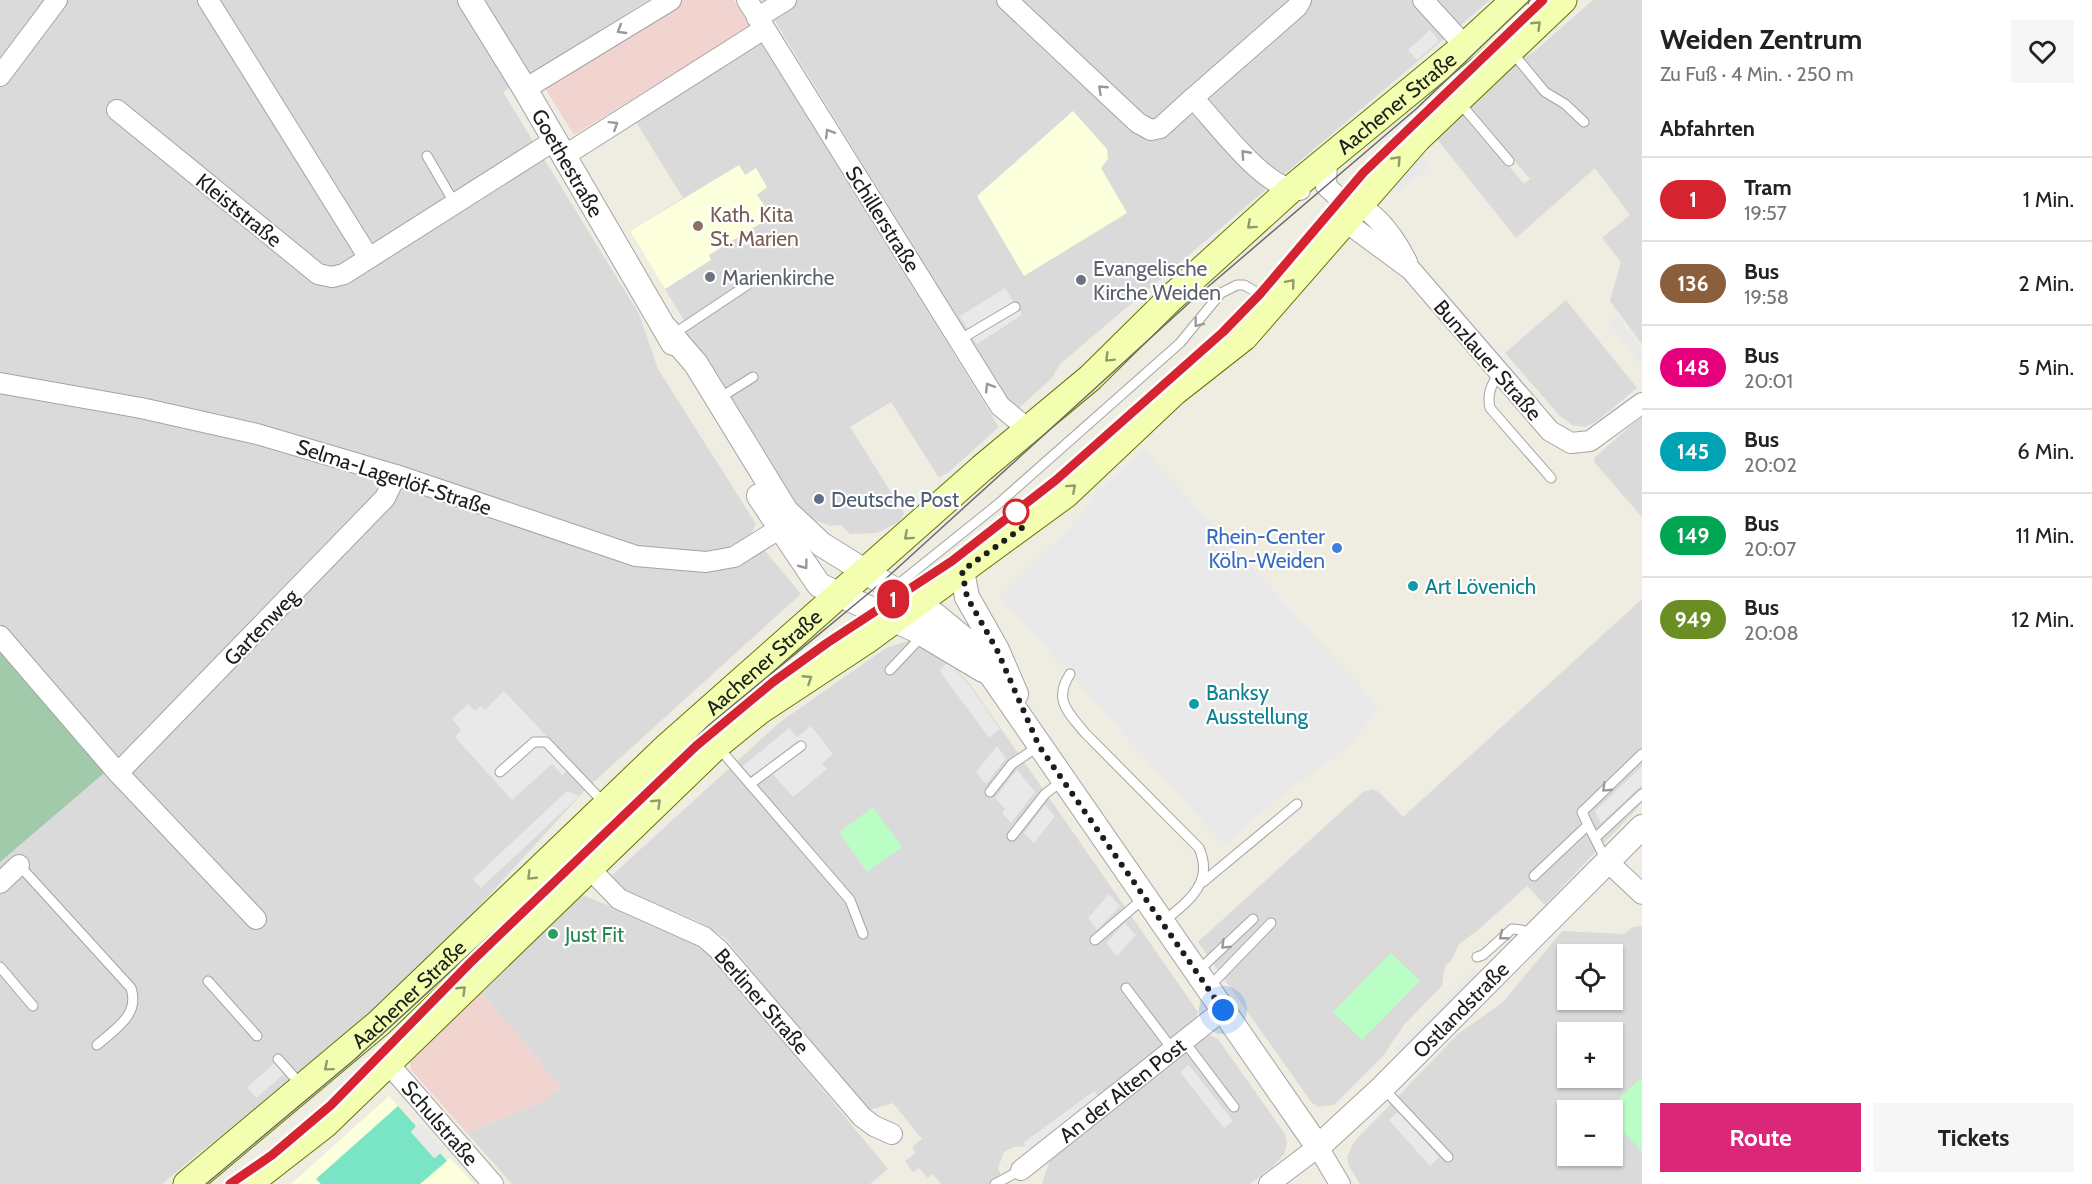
<!DOCTYPE html>
<html lang="de">
<meta charset="utf-8">
<style>
body{margin:0;font-family:Cabin,sans-serif;background:#f6f6f6;color:#222;height:100vh;display:flex;flex-direction:column;font-size:22px;white-space:nowrap}
*{box-sizing:border-box;margin:0}
p{font-size:20px;color:#767676}
.icon{flex:none;width:33px;height:33px;fill:none;stroke:currentColor;stroke-width:2;stroke-linecap:round;stroke-linejoin:round}
.map{position:relative;flex:1;overflow:hidden}
.drawer{display:flex;flex-direction:column;background:#fff;width:450px}
.drawer>*{flex:none}
.badge{padding:0 12px;border-radius:20px;font-size:21px;line-height:39px}
.fabs{position:absolute;left:1557px;top:944px;display:grid;gap:12px}
.fabs a{display:grid;place-items:center;width:66px;height:66px;border-radius:0px;background:#fff;box-shadow:0 2px 4px #0004;font-size:30px}
.you{position:absolute;width:30px;height:30px;margin:-15px;border:4px solid #fff;border-radius:50%;background:#1a73e8;box-shadow:0 0 0 9px #1a73e833}
.map>.badge{position:absolute;translate:-50% -50%;box-shadow:0 0 0 3px #fff}
h2{padding:0 18px;font-size:22px;line-height:54px}
.round{display:grid;place-items:center;flex:none;width:63px;height:63px;border-radius:0px;background:#f6f6f6}
.headline{display:flex;align-items:center;justify-content:space-between;height:102px;padding:0 18px}
h1{font-size:28px;font-weight:700;line-height:45px}
.action{display:flex;gap:12px;margin-top:auto;padding:12px 18px}
.action a{flex:1;height:69px;border-radius:0px;background:#db2777;color:#fff;font-size:24px;font-weight:700;line-height:69px;text-align:center}
.action a+a{background:#f6f6f6;color:#222}
ul{padding:0;list-style:none}
li{display:flex;align-items:center;gap:18px;height:84px;padding:0 18px;border-top:2px solid #e0e0e0}
li div{flex:1}
li b{display:block;font-size:22px}
li em{font-style:normal}
li .badge{min-width:66px;font-weight:700;text-align:center}
main{display:flex;flex:1;min-height:0}
.map>svg:first-child{display:block}
.residential{fill:#dbdada;fill-rule:evenodd}
.commercial{fill:#f1d3cf}
.education{fill:#fcffdb}
.cemetery{fill:#a1caab}
.park{fill:#bafdc5}
.pitch{fill:#79e5c4}
.parking{fill:#e9e9e9}
.lines{fill:none;stroke-linecap:round;stroke-linejoin:round}
.service-casing{stroke:#a4a4a4;stroke-width:11}
.minor-casing{stroke:#a4a4a4;stroke-width:22}
.tertiary-casing{stroke:#a4a4a4;stroke-width:26}
.secondary-casing{stroke:#617800;stroke-width:29}
.service{stroke:#fff;stroke-width:9}
.minor{stroke:#fff;stroke-width:20}
.tertiary{stroke:#fff;stroke-width:24}
.secondary{stroke:#f4feb1;stroke-width:27}
.tram{stroke:#6b6b6b;stroke-width:1.5}
.oneway{stroke:#93996e}
.oneway2{stroke:#999}
.line-casing{stroke:#fff;stroke-width:14}
.line{stroke:#d52330;stroke-width:9}
.walk{stroke:#1d1d1d;stroke-width:6;stroke-dasharray:0 10.8}
.education-dot{fill:#8d6e63;stroke:#fff;stroke-width:2}
.worship-dot{fill:#6b7280;stroke:#fff;stroke-width:2}
.service-dot{fill:#5c6f8a;stroke:#fff;stroke-width:2}
.stop-dot{fill:#fff;stroke:#d52330;stroke-width:3}
.shop-dot{fill:#3f7fe0;stroke:#fff;stroke-width:2}
.culture-dot{fill:#0f9aa8;stroke:#fff;stroke-width:2}
.leisure-dot{fill:#2e9e5b;stroke:#fff;stroke-width:2}
.labels{text-anchor:middle;dominant-baseline:central;stroke-width:4.5;stroke-linejoin:round;paint-order:stroke}
.street-label{font-size:21px;fill:#1d1d1d;stroke:#fff}
.education-label{font-size:21px;fill:#785e54;stroke:#fff;text-anchor:start}
.worship-label{font-size:21px;fill:#5b616d;stroke:#fff;text-anchor:start}
.service-label{font-size:21px;fill:#4e5e75;stroke:#fff;text-anchor:start}
.shop-label{font-size:21px;fill:#366cbe;stroke:#fff;text-anchor:end}
.culture-label{font-size:21px;fill:#0d838f;stroke:#fff;text-anchor:start}
.leisure-label{font-size:21px;fill:#27864d;stroke:#fff;text-anchor:start}
</style>
<main>
<div class="map">
<svg width="1642" height="1184" viewBox="0 0 1642 1184">
<rect width="100%" height="100%" fill="#efece2"/>
<g class="residential">
<path d="M0,0H648L503,92L639,314L658,369L756,524L751,534L801,594L587,788L436,953L339,1044L280,1093L200,1152L162,1184H0Z"/>
<path d="M762,0H1490L1060,364L1052,378L1018,409L1007,399Z"/>
<path d="M1593,0H1642V344L1610,301L1621,262L1602,238L1630,215L1595,168L1516,238L1437,139L1463,112L1524,184L1530,179L1468,107L1522,58L1535,51Z"/>
<path d="M763,43L999,427L950,471L939,478L891,402L850,427L904,513L899,522L877,533L850,534L841,525L831,526L805,517L785,493L684,330L688,327L630,231L683,198L636,122Z"/>
<path d="M1566,300L1637,388L1596,422L1585,427L1572,425L1560,416L1505,353Z"/>
<path d="M1642,416V517L1595,463L1594,458Z"/>
<path d="M1642,599V803L1545,905L1527,886L1478,930L1459,944L1451,961L1445,966L1442,986L1404,1025L1383,1056L1334,1105L1318,1107L1312,1103L1198,942L1363,792L1372,789L1379,792L1403,817Z"/>
<path d="M911,640L948,660L970,684L1198,1012L1196,1018L1040,1141L1028,1146L1013,1147L1004,1152L998,1168L1004,1184H941L933,1174L928,1178L919,1168L913,1172L905,1161L916,1153L912,1147L922,1139L893,1103L870,1110L857,1102L725,938L700,922L627,892L610,877L780,722L886,648Z"/>
<path d="M580,894L696,941L715,959L888,1169L870,1184H512L467,1133L548,1099L546,1097L562,1088L479,990Z"/>
<path d="M1642,926V1184H1360L1349,1166L1347,1157L1354,1142L1458,1034L1502,1003L1562,931L1624,934L1633,927ZM1568,954H1612V999H1568ZM1568,1032H1612V1077H1568ZM1568,1110H1612V1155H1568Z"/>
<path d="M1209,1035L1218,1039L1285,1134L1287,1144L1284,1154L1273,1166L1250,1184H1042L1053,1151Z"/>
</g>
<g class="commercial">
<path d="M680,0H734L750,27L574,135L543,85Z"/>
<path d="M479,990L562,1088L547,1097L548,1099L467,1133L411,1070L410,1063Z"/>
</g>
<g class="education">
<path d="M1073,111L1107,149L1108,159L1101,168L1127,213L1024,276L977,196Z"/>
<path d="M739,165L745,175L756,168L767,187L757,195L772,216L709,255L711,260L665,289L630,231Z"/>
<path d="M389,1096L416,1126L411,1132L434,1158L440,1153L446,1161L450,1158L474,1184H291Z"/>
</g>
<path class="cemetery" d="M0,650L104,773L0,862Z"/>
<g class="park">
<path d="M873,807L902,847L867,872L839,832Z"/>
<path d="M1391,953L1420,981L1362,1040L1333,1012Z"/>
<path d="M1641,1078L1642,1080V1152L1613,1120L1612,1110H1606Z"/>
</g>
<path class="pitch" d="M398,1106L416,1126L411,1132L434,1158L440,1153L447,1161L420,1184H321L316,1179Z"/>
<g class="parking">
<path d="M1430,30L1439,41L1417,60L1408,50Z"/>
<path d="M1422,155L1431,165L1398,193L1387,190Z"/>
<path d="M1434,278L1545,406L1540,410L1429,282Z"/>
<path d="M1005,288L1022,315L977,344L960,316Z"/>
<path d="M1617,316L1642,350V367L1608,322Z"/>
<path d="M1144,450L1359,684L1378,709L1346,749L1285,793L1224,845L999,596L1070,528L1096,493Z"/>
<path d="M949,662L970,686L1000,729L989,738L939,670Z"/>
<path d="M504,691L574,765L562,775L552,764L512,800L455,737L461,730L452,719L468,704L475,711L481,706L485,710Z"/>
<path d="M811,726L833,754L822,763L827,769L793,797L773,774L756,782L743,766L789,728L797,737Z"/>
<path d="M997,746L1006,758L986,784L976,772Z"/>
<path d="M1642,766V785L1601,823L1595,811Z"/>
<path d="M1017,770L1035,792L1011,823L1002,813L1005,809L995,798Z"/>
<path d="M567,791L579,796L481,888L473,879Z"/>
<path d="M1045,805L1055,816L1034,843L1024,833Z"/>
<path d="M1109,894L1120,906L1097,930L1088,918Z"/>
<path d="M1125,923L1136,935L1117,956L1106,943Z"/>
<path d="M1473,970L1485,972L1407,1052L1394,1050Z"/>
<path d="M276,1062L285,1073L256,1098L247,1087Z"/>
<path d="M1189,1065L1233,1121L1224,1128L1180,1072Z"/>
<path d="M1094,1091L1100,1098L1030,1152L1023,1143Z"/>
<path d="M1398,1112L1439,1157L1430,1166L1389,1120Z"/>
<path d="M420,1123L444,1150L435,1158L411,1132Z"/>
</g>
<g class="lines">
<g class="service-casing">
<g id="service">
<path d="M1512,52L1545,92L1565,104L1584,122"/>
<path d="M1459,102L1509,161"/>
<path d="M427,156L455,204"/>
<path d="M672,335L747,285"/>
<path d="M959,340L1015,307"/>
<path d="M1498,374C1491,386 1487,394 1490,408L1551,478"/>
<path d="M718,399L753,377"/>
<path d="M870,607L997,505L1180,343L1221,293L1237,285H1244L1260,294L1266,306"/>
<path d="M890,670L923,635"/>
<path d="M1070,674C1053,700 1068,712 1085,733L1199,848C1214,882 1190,900 1164,921"/>
<path d="M718,747L850,900L863,934"/>
<path d="M500,772L534,742H546L605,804"/>
<path d="M750,784L801,746"/>
<path d="M990,792L1012,764L1039,746"/>
<path d="M1588,825L1582,812L1642,754"/>
<path d="M1012,836L1045,794L1063,780"/>
<path d="M1595,838L1642,794"/>
<path d="M19,865L131,988C140,1015 115,1029 97,1045"/>
<path d="M1534,876L1588,825L1606,860"/>
<path d="M1203,882L1297,804"/>
<path d="M1095,940L1144,898"/>
<path d="M1477,957L1483,955L1512,929L1522,930L1533,935"/>
<path d="M0,967L33,1006"/>
<path d="M1198,971L1253,919"/>
<path d="M208,981L257,1036"/>
<path d="M1126,988L1173,1050"/>
<path d="M1208,988L1271,923"/>
<path d="M1184,1041L1234,1107"/>
<path d="M278,1059L302,1086"/>
<path d="M1384,1089L1448,1157"/>
<path d="M995,1184L1021,1170"/>
</g>
</g>
<g class="minor-casing">
<g id="minor">
<path d="M208,0L369,258"/>
<path d="M747,0L1000,406L1028,429"/>
<path d="M1007,0L1138,123L1151,130L1160,128L1193,98C1217,123 1265,191 1300,190"/>
<path d="M1423,0L1465,46"/>
<path d="M757,18L786,0"/>
<path d="M0,76L57,0"/>
<path d="M525,89L671,0"/>
<path d="M1193,98L1297,7L1301,0"/>
<path d="M117,110L318,274L332,277L344,274L555,140"/>
<path d="M564,156L764,29"/>
<path d="M1327,159L1326,186L1339,198L1354,228L1411,270L1550,431L1571,443L1590,441L1642,403"/>
<path d="M1348,201C1375,209 1395,238 1407,262"/>
<path d="M0,383L141,408L257,434L396,475L636,556L706,562L734,557L779,529"/>
<path d="M0,636L118,773L385,498L396,475"/>
<path d="M118,773L256,919"/>
<path d="M1607,861L1642,894"/>
<path d="M588,867L619,899L704,937L718,949L862,1117L874,1126L892,1134"/>
<path d="M0,883L19,865"/>
<path d="M387,1062L493,1184"/>
<path id="s1" d="M1021,1170L1223,1010"/>
<path d="M1269,1184L1318,1147L1340,1184"/>
</g>
</g>
<g class="tertiary-casing">
<g id="tertiary">
<path id="s2" d="M470,0L525,89L673,343"/>
<path id="s3" d="M666,329L696,364L786,511L821,544L935,615L969,643L1318,1147L1382,1088L1642,827"/>
<path d="M759,496L819,585L916,630L983,670"/>
<path d="M962,571L967,597L997,650L1016,694"/>
</g>
</g>
<g class="secondary-casing">
<g id="secondary">
<path id="s4" d="M187,1184L379,1023L668,746L982,468L1090,378L1171,298L1290,190L1465,46L1515,0"/>
<path d="M248,1184L325,1124L717,745L759,711L865,641L1066,494L1174,392L1244,337L1417,139L1563,0"/>
</g>
</g>
<use href="#service" class="service"/>
<use href="#minor" class="minor"/>
<use href="#tertiary" class="tertiary"/>
<use href="#secondary" class="secondary"/>
<g class="tram">
<path d="M741,708L827,643L952,561L1102,441L1244,311L1339,198L1423,114"/>
<path d="M206,1184L354,1060L536,893L709,725L881,583L1189,303L1416,109L1530,0"/>
<path d="M230,1184C319,1126 387,1046 462,972"/>
</g>
</g>
<defs><path id="oneway-chevron" d="M-2-3.5L2.5 0L-2 3.5" fill="none" stroke-width="1.6" stroke-linecap="round" stroke-linejoin="round" transform="scale(1.5)"/></defs>
<g class="oneway">
<use href="#oneway-chevron" transform="translate(1537 25) rotate(-44)"/>
<use href="#oneway-chevron" transform="translate(1397 160) rotate(-47)"/>
<use href="#oneway-chevron" transform="translate(1251 225) rotate(138)"/>
<use href="#oneway-chevron" transform="translate(1291 283) rotate(-50)"/>
<use href="#oneway-chevron" transform="translate(1109 358) rotate(135)"/>
<use href="#oneway-chevron" transform="translate(1072 488) rotate(-42)"/>
<use href="#oneway-chevron" transform="translate(908 536) rotate(138)"/>
<use href="#oneway-chevron" transform="translate(808 679) rotate(-33)"/>
<use href="#oneway-chevron" transform="translate(657 803) rotate(-44)"/>
<use href="#oneway-chevron" transform="translate(531 876) rotate(136)"/>
<use href="#oneway-chevron" transform="translate(462 990) rotate(-44)"/>
<use href="#oneway-chevron" transform="translate(328 1067) rotate(140)"/>
</g>
<g class="oneway2">
<use href="#oneway-chevron" transform="translate(621 30) rotate(149)"/>
<use href="#oneway-chevron" transform="translate(1102 89) rotate(-137)"/>
<use href="#oneway-chevron" transform="translate(614 125) rotate(-32)"/>
<use href="#oneway-chevron" transform="translate(829 133) rotate(-122)"/>
<use href="#oneway-chevron" transform="translate(1245 154) rotate(-132)"/>
<use href="#oneway-chevron" transform="translate(1198 323) rotate(128)"/>
<use href="#oneway-chevron" transform="translate(989 387) rotate(-122)"/>
<use href="#oneway-chevron" transform="translate(804 565) rotate(53)"/>
<use href="#oneway-chevron" transform="translate(1606 788) rotate(136)"/>
<use href="#oneway-chevron" transform="translate(1503 936) rotate(142)"/>
<use href="#oneway-chevron" transform="translate(1225 945) rotate(136)"/>
</g>
<g class="lines">
<g class="line-casing">
<path id="line" d="M230,1184L272,1155L331,1105L470,963L696,746L773,682L827,643L952,561L1056,480L1223,332L1260,294L1363,173L1543,0"/>
</g>
<use href="#line" class="line"/>
<path class="walk" d="M1016,512L1026,525L962,571L967,597L997,650L1039,746L1223,1010"/>
</g>
<circle class="education-dot" cx="698" cy="226" r="6"/>
<g class="worship-dot">
<circle cx="710" cy="277" r="6"/>
<circle cx="1081" cy="280" r="6"/>
</g>
<circle class="service-dot" cx="819" cy="499" r="6"/>
<circle class="stop-dot" cx="1016" cy="512" r="12"/>
<circle class="shop-dot" cx="1337" cy="548" r="6"/>
<g class="culture-dot">
<circle cx="1413" cy="586" r="6"/>
<circle cx="1194" cy="704" r="6"/>
</g>
<circle class="leisure-dot" cx="553" cy="934" r="6"/>
<g class="labels">
<g class="street-label">
<text stroke="none"><textPath href="#s4" startOffset="1623">Aachener Straße</textPath></text>
<text stroke="none"><textPath href="#s2" startOffset="190">Goethestraße</textPath></text>
<text transform="translate(239 210) rotate(39)">Kleiststraße</text>
<text transform="translate(883 219) rotate(58)">Schillerstraße</text>
<text transform="translate(1488 360) rotate(49)">Bunzlauer Straße</text>
<text transform="translate(394 477) rotate(18)">Selma-Lagerlöf-Straße</text>
<text transform="translate(261 627) rotate(-46)">Gartenweg</text>
<text stroke="none"><textPath href="#s4" startOffset="778">Aachener Straße</textPath></text>
<text stroke="none"><textPath href="#s4" startOffset="292">Aachener Straße</textPath></text>
<text transform="translate(762 1001) rotate(49)">Berliner Straße</text>
<text stroke="none"><textPath href="#s3" startOffset="1256">Ostlandstraße</textPath></text>
<text stroke="none"><textPath href="#s1" startOffset="129">An der Alten Post</textPath></text>
<text transform="translate(440 1123) rotate(49)">Schulstraße</text>
</g>
<g class="education-label">
<text x="710" y="214">Kath. Kita<tspan x="710" dy="24">St. Marien</tspan></text>
</g>
<g class="worship-label">
<text x="1093" y="268">Evangelische<tspan x="1093" dy="24">Kirche Weiden</tspan></text>
<text x="722" y="277">Marienkirche</text>
</g>
<g class="service-label">
<text x="831" y="499">Deutsche Post</text>
</g>
<g class="shop-label">
<text x="1325" y="536">Rhein-Center<tspan x="1325" dy="24">Köln-Weiden</tspan></text>
</g>
<g class="culture-label">
<text x="1425" y="586">Art Lövenich</text>
<text x="1206" y="692">Banksy<tspan x="1206" dy="24">Ausstellung</tspan></text>
</g>
<g class="leisure-label">
<text x="565" y="934">Just Fit</text>
</g>
</g>
</svg>
<div class="fabs">
<a><svg class="icon" aria-label="locate" viewBox="0 0 24 24"><circle cx="12" cy="12" r="6"/><path d="M12 2v4M12 18v4M2 12h4M18 12h4"/></svg></a>
<a>+</a>
<a>−</a>
</div>
<div class="you" style="left:1223px;top:1010px"></div>
<b class="badge" style="left:893px;top:599px;background:#d52330;color:#fff">1</b>
</div>
<section class="drawer">
<div class="headline"><div><h1>Weiden Zentrum</h1><p>Zu Fuß · 4 Min. · 250 m</p></div><a class="round"><svg class="icon" aria-label="heart" viewBox="0 0 24 24"><path d="M12 20l-8-8c-3-5 5-10 8-4 3-6 11-1 8 4z"/></svg></a></div>
<h2>Abfahrten</h2>
<ul>
<li><span class="badge" style="background:#d52330;color:#fff">1</span><div><b>Tram</b><p>19:57</p></div><em>1 Min.</em></li>
<li><span class="badge" style="background:#8b5e3c;color:#fff">136</span><div><b>Bus</b><p>19:58</p></div><em>2 Min.</em></li>
<li><span class="badge" style="background:#e6007e;color:#fff">148</span><div><b>Bus</b><p>20:01</p></div><em>5 Min.</em></li>
<li><span class="badge" style="background:#00a3b4;color:#fff">145</span><div><b>Bus</b><p>20:02</p></div><em>6 Min.</em></li>
<li><span class="badge" style="background:#00a651;color:#fff">149</span><div><b>Bus</b><p>20:07</p></div><em>11 Min.</em></li>
<li><span class="badge" style="background:#6b8e23;color:#fff">949</span><div><b>Bus</b><p>20:08</p></div><em>12 Min.</em></li>
</ul>
<div class="action"><a>Route</a><a>Tickets</a></div>
</section>
</main>
